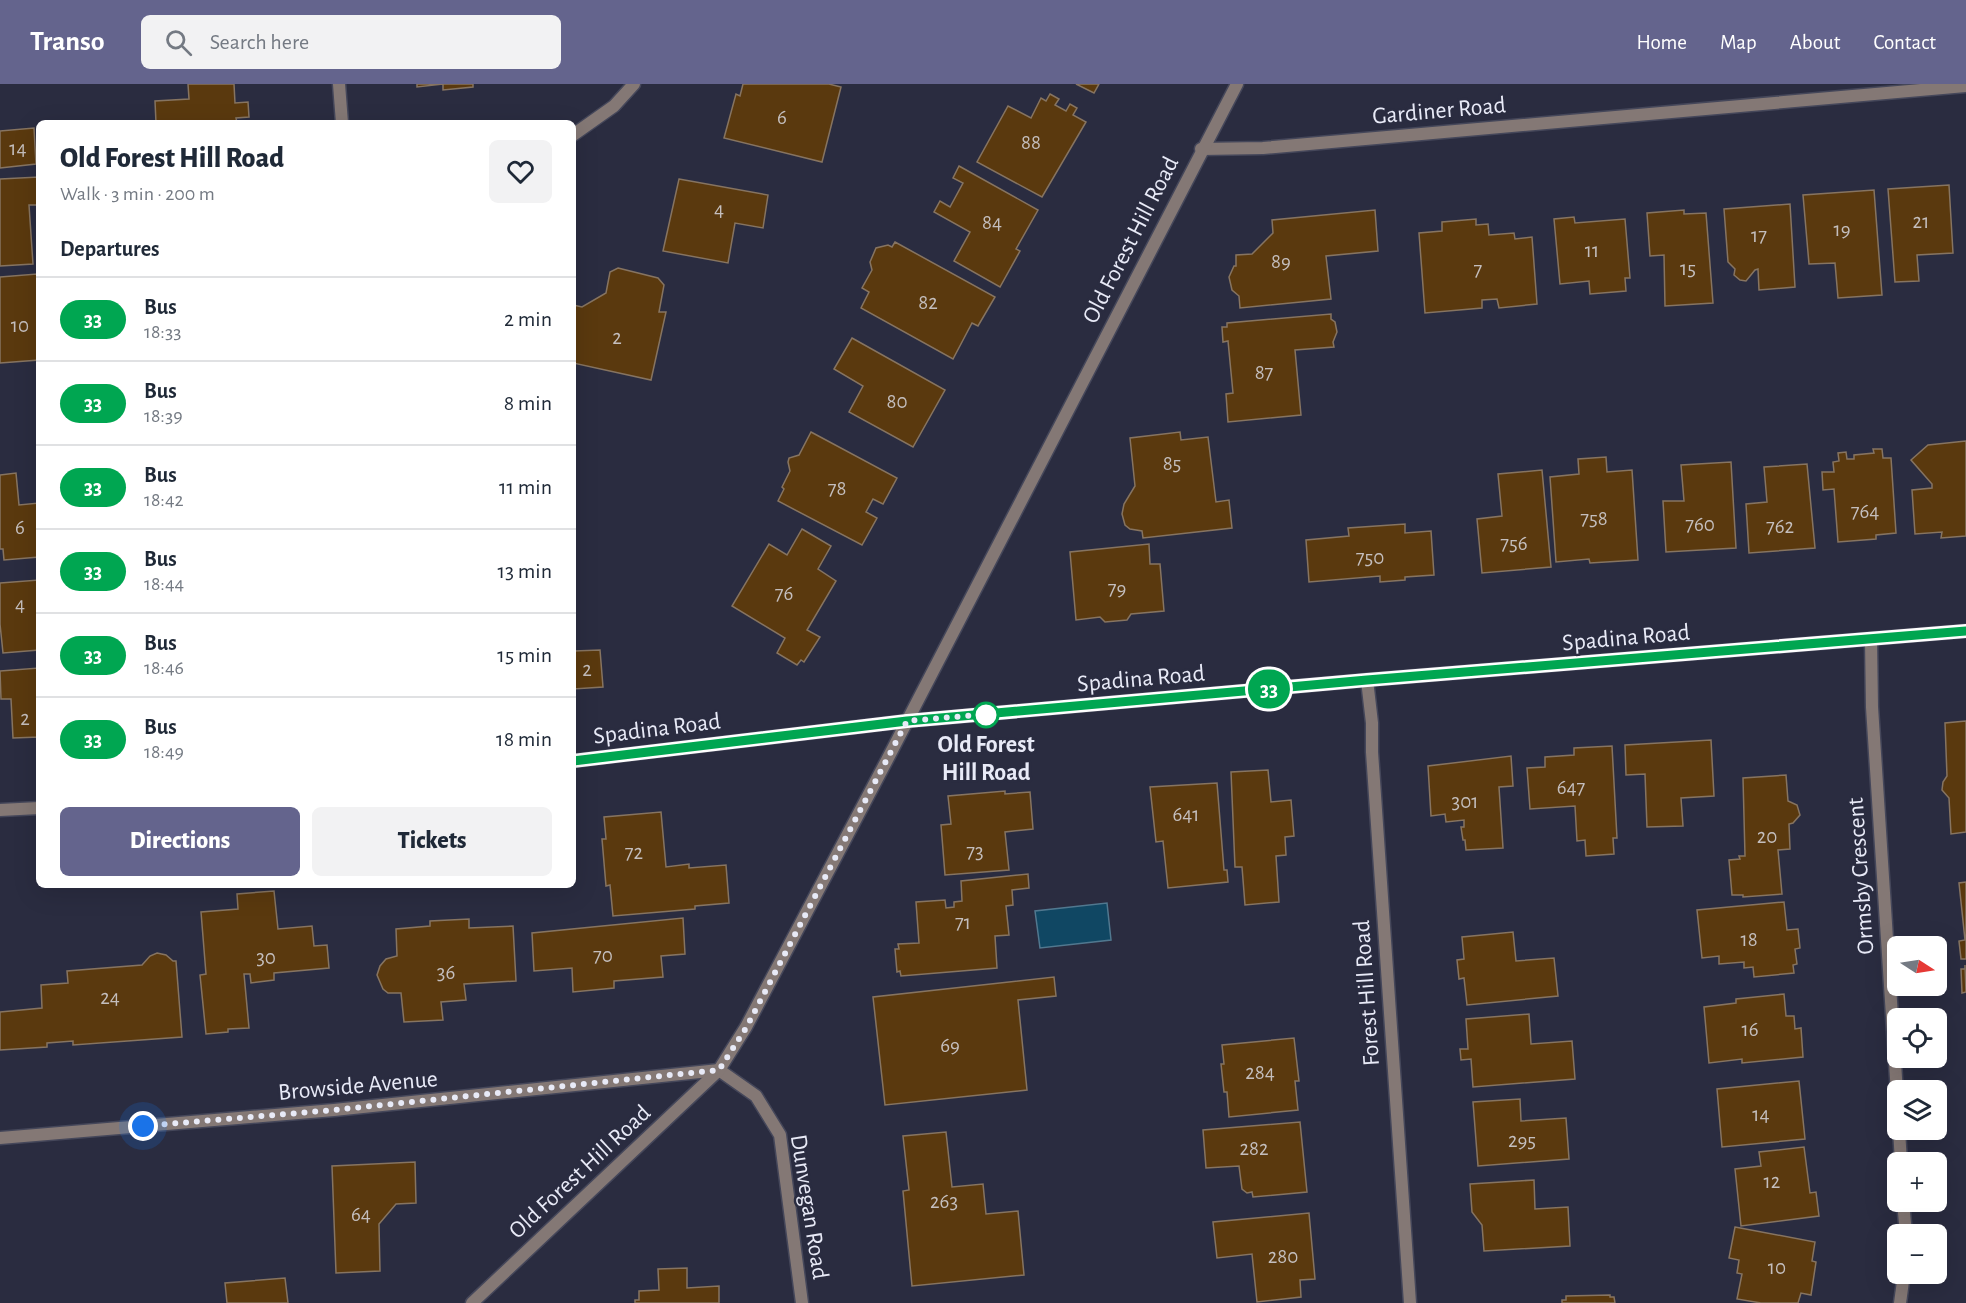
<!DOCTYPE html>
<meta charset="utf-8">
<style>
body{margin:0;font-family:"Alegreya Sans",sans-serif;background:#f2f2f3;color:#1f2937;height:100vh;display:flex;flex-direction:column;font-size:22px;white-space:nowrap}
*{box-sizing:border-box;margin:0}
p{font-size:20px;color:#747a83}
.icon{flex:none;width:33px;height:33px;fill:none;stroke:currentColor;stroke-width:2;stroke-linecap:round;stroke-linejoin:round}
.map{position:relative;flex:1;overflow:hidden}
.sheet{position:absolute;left:36px;top:36px;width:540px;height:768px;display:flex;flex-direction:column;background:#fff;border-radius:9px;box-shadow:0 6px 24px #0002}
.sheet>*{flex:none}
.badge{padding:0 12px;border-radius:20px;font-size:21px;line-height:39px}
.needle{width:39px;rotate:102deg}
.controls{position:absolute;left:1887px;top:852px;display:grid;gap:12px}
.controls a{display:grid;place-items:center;width:60px;height:60px;border-radius:9px;background:#fff;box-shadow:0 6px 24px #0002;font-size:30px}
.you{position:absolute;width:30px;height:30px;margin:-15px;border:4px solid #fff;border-radius:50%;background:#1a73e8;box-shadow:0 0 0 9px #1a73e833}
.map>.badge{position:absolute;translate:-50% -50%;box-shadow:0 0 0 3px #fff}
h2{padding:0 24px;font-size:22px;line-height:54px}
.round{display:grid;place-items:center;flex:none;width:63px;height:63px;border-radius:9px;background:#f2f2f3}
.summary{display:flex;align-items:center;justify-content:space-between;height:102px;padding:0 24px}
h1{font-size:28px;font-weight:800;line-height:45px}
.cta{display:flex;gap:12px;margin-top:auto;padding:12px 24px}
.cta a{flex:1;height:69px;border-radius:9px;background:#64648d;color:#fff;font-size:24px;font-weight:800;line-height:69px;text-align:center}
.cta a+a{background:#f2f2f3;color:#1f2937}
ul{padding:0;list-style:none}
li{display:flex;align-items:center;gap:18px;height:84px;padding:0 24px;border-top:2px solid #e0e1e3}
li div{flex:1}
li b{display:block;font-size:22px}
li em{font-style:normal}
li .badge{min-width:66px;font-weight:700;text-align:center}
header{display:flex;align-items:center;gap:36px;box-sizing:border-box;height:84px;padding:0 30px;background:#64648d;color:#fff}
header strong{font-size:28px}
nav{display:flex;gap:33px;margin-inline-start:auto;font-size:21px}
.search{width:420px;height:54px;background:#f2f2f3;display:flex;align-items:center;gap:15px;box-sizing:border-box;padding:0 21px;border-radius:9px;color:#747a83;font-size:22px}
.map>svg:first-child{display:block}
.water{fill:#104763;stroke:#51788f;stroke-width:1.5}
.building{fill:#5a390e;stroke:#867461;stroke-width:1.5}
.lines{fill:none;stroke-linecap:round;stroke-linejoin:round}
.minor-casing{stroke:#45475a;stroke-width:15}
.tertiary-casing{stroke:#45475a;stroke-width:15}
.minor{stroke:#847875;stroke-width:12}
.tertiary{stroke:#847875;stroke-width:12}
.line-casing{stroke:#fff;stroke-width:14}
.line{stroke:#00a651;stroke-width:9}
.walk{stroke:#e8eaf7;stroke-width:6;stroke-dasharray:0 10.8}
.stop-dot{fill:#fff;stroke:#00a651;stroke-width:3}
.labels{text-anchor:middle;dominant-baseline:central;stroke-width:5;stroke-linejoin:round;paint-order:stroke}
.number-label{font-size:21px;fill:#c4bebd}
.street-label{font-size:24px;fill:#e8eaf7;stroke:#2a2c40}
.stop-label{font-size:24px;font-weight:bold;fill:#e8eaf7;stroke:#2a2c40}
</style>
<header>
<strong>Transo</strong>
<div class="search"><svg class="icon" aria-label="search" viewBox="0 0 24 24"><circle cx="10" cy="10" r="6"/><path d="M15 15l6 6"/></svg>Search here</div>
<nav><a>Home</a><a>Map</a><a>About</a><a>Contact</a></nav>
</header>
<div class="map">
<svg width="1966" height="1219" viewBox="0 0 1966 1219">
<rect width="100%" height="100%" fill="#2a2c40"/>
<path class="water" d="M1107,819L1111,856L1040,864L1035,827Z"/>
<g class="building">
<path d="M188,0H234L235,19L248,18L249,33L236,34L237,39H156L155,17L189,15Z"/>
<path d="M417,0H473V3L443,6V0L417,3Z"/>
<path d="M743,0H829L841,3L822,78L724,54L736,10L740,12Z"/>
<path d="M1076,0H1099L1094,9Z"/>
<path d="M1050,10L1059,15L1055,21L1066,27L1070,20L1077,24L1073,31L1086,38L1042,113L977,78L1008,22L1031,34L1041,14L1046,17Z"/>
<path d="M34,44L36,80L0,84V47Z"/>
<path d="M959,82L1038,126L1016,165L1020,167L1000,203L954,177L970,148L934,128L940,117L950,123L963,99L953,94Z"/>
<path d="M39,93V121H29L33,180L0,182V95Z"/>
<path d="M679,95L768,111L763,144L735,139L728,179L663,167Z"/>
<path d="M1949,101L1953,169L1917,171L1919,197L1895,198L1888,105Z"/>
<path d="M1874,106L1882,211L1838,214L1835,179L1809,180L1803,111Z"/>
<path d="M1790,120L1795,203L1759,206L1758,185L1755,186L1746,197L1740,196L1734,191L1735,185L1728,178L1724,125Z"/>
<path d="M1375,126L1378,167L1326,172L1331,215L1240,224L1239,212L1232,206L1229,193L1234,182H1236V171L1252,170L1273,149L1272,136Z"/>
<path d="M1684,126V130L1706,129L1713,219L1665,222L1664,171L1650,172L1647,129Z"/>
<path d="M1574,133L1575,139L1625,135L1630,194H1625L1626,207L1590,210L1589,197L1560,200L1554,135Z"/>
<path d="M1476,135V141L1488,140L1489,151L1514,149L1515,155L1532,153L1537,220L1499,224L1497,215L1482,216V224L1425,229L1419,149L1442,147V138Z"/>
<path d="M895,158L995,213L978,242L972,239L953,275L861,224L869,208L862,204L872,186L870,178L876,164L888,161L892,163Z"/>
<path d="M618,184L658,194L664,201L659,228H666L651,296L573,279V221L582,223L606,209L610,188Z"/>
<path d="M37,190L39,276L0,279V193Z"/>
<path d="M1331,230V235L1335,238L1337,248L1333,258L1334,263L1295,266L1301,331L1228,338L1226,310L1233,309L1228,257L1223,258L1222,243H1227V239Z"/>
<path d="M852,254L945,306L913,363L849,328L863,302L834,285Z"/>
<path d="M811,348L897,394L883,420L873,415L866,428L877,434L862,461L778,417L784,405L782,403L790,387L788,378L789,374L799,371Z"/>
<path d="M1180,348L1181,356L1208,353L1216,418L1229,416L1232,444L1143,454L1142,447L1130,445L1125,441L1122,430L1124,420L1135,402L1130,354Z"/>
<path d="M1966,357V452L1941,454L1942,448L1915,450L1912,406L1932,404V400L1911,376L1928,361Z"/>
<path d="M1873,365H1882L1883,374H1891L1896,449L1876,451V455L1838,458L1834,405L1823,406L1822,388H1834L1833,378L1839,377L1838,369L1846,368L1847,375H1854V371L1874,369Z"/>
<path d="M1606,373L1607,388L1632,386L1638,476L1590,479L1589,475L1556,478L1550,393L1579,390L1578,375Z"/>
<path d="M1731,378L1736,464L1666,468L1663,417H1684L1681,381Z"/>
<path d="M1807,380L1815,464L1749,469L1746,420L1767,418L1764,383Z"/>
<path d="M1542,386L1551,483L1482,489L1477,435L1502,432L1498,390Z"/>
<path d="M16,389L19,421L39,419V473L4,476L3,465H0V391Z"/>
<path d="M1405,440V449L1431,447L1434,491L1405,493V496L1380,498V492L1309,498L1306,456L1349,452L1348,444Z"/>
<path d="M802,445L831,462L818,485L836,497L807,546L820,553L804,578L801,576L797,581L777,569L785,554L732,522L769,460L787,471Z"/>
<path d="M1149,460L1150,480H1160L1164,527L1131,530L1127,536L1105,538L1100,533L1076,536L1070,468Z"/>
<path d="M39,496V566L3,569L0,540V499Z"/>
<path d="M573,555L574,567L600,566L603,603L573,605Z"/>
<path d="M39,584V653L13,654L11,615H1L0,587Z"/>
<path d="M1966,637V748L1951,750L1949,714L1942,706L1943,698L1947,692L1945,639Z"/>
<path d="M1711,656L1714,712L1681,714L1683,742L1647,743L1645,690L1626,691L1625,661Z"/>
<path d="M1612,662L1617,754H1613L1614,770L1586,772L1585,756L1577,757L1575,722L1530,725L1527,684L1545,683V673L1574,671V664Z"/>
<path d="M1511,672L1513,702L1499,703L1503,764L1466,766L1465,756H1463L1461,743H1464V736L1446,738L1445,730L1431,732L1428,682Z"/>
<path d="M1268,686L1271,718L1291,716L1294,752L1285,753L1286,771L1276,772L1279,818L1245,821L1242,783H1235L1231,688Z"/>
<path d="M1786,691L1788,717L1797,721L1800,731L1793,739L1789,740L1790,765L1778,766L1782,810L1743,813V811H1732L1729,776L1740,775L1739,772H1745L1743,694Z"/>
<path d="M1217,699L1224,786H1227L1228,798L1168,804L1163,757L1156,758L1150,703Z"/>
<path d="M1005,707V710L1030,708L1033,745L1005,748L1009,786L945,791L941,741L951,740L948,712Z"/>
<path d="M661,728L666,783L689,780V784L726,781L729,819L695,822V825L613,832L610,801L606,802L602,755H606L604,733Z"/>
<path d="M1028,790L1029,804L1012,806L1013,821L1006,822L1009,851L995,852L997,884L901,892L900,887L897,888L895,865H899L898,860L919,859L916,818L945,816L946,824L954,823V818L962,817L961,797Z"/>
<path d="M1966,798V875H1961L1959,857L1965,856L1959,799Z"/>
<path d="M274,807L278,845L312,842L314,862L327,861L329,884L274,889V896L251,899L250,890H244L249,944L228,945V948L206,950L200,891L206,890L201,828L238,825L237,810Z"/>
<path d="M1784,818L1787,846L1798,845L1800,864L1795,865L1797,880L1793,881L1794,889L1754,893L1753,883L1744,884V878L1719,880V872L1702,874L1697,826Z"/>
<path d="M683,834L685,870L661,872L663,893L614,897V904L573,908L572,884L534,887L532,849Z"/>
<path d="M469,835V844L513,842L516,897L464,900L466,916L441,918L443,936L404,938L401,909H388L383,905L377,891L380,882L386,875L397,872L396,845L430,842V837Z"/>
<path d="M1513,848L1516,877L1554,874L1558,912L1467,921L1464,894L1459,895L1457,876L1464,875L1462,853Z"/>
<path d="M157,869L166,871L173,877H176L182,953L73,961V957L47,959V963L0,966V928L42,924L41,901L68,899L67,887L142,881L150,872Z"/>
<path d="M1965,881L1966,908L1962,909L1961,885H1965Z"/>
<path d="M1054,893L1056,912L1018,916L1027,1006L885,1021L873,913Z"/>
<path d="M1784,910L1786,932H1794L1795,945L1801,944L1803,973L1742,979V975L1709,979L1704,923L1736,919V915Z"/>
<path d="M1529,930L1531,960L1572,957L1575,995L1473,1003L1471,975L1461,976L1460,965H1468L1466,935Z"/>
<path d="M1294,954L1299,997H1295L1298,1026L1229,1033L1227,1008H1224L1221,980H1224L1222,961Z"/>
<path d="M1799,997L1805,1055L1722,1063L1717,1005Z"/>
<path d="M1520,1015L1521,1037L1566,1034L1569,1075L1478,1082L1473,1018Z"/>
<path d="M1300,1038L1307,1108L1253,1113L1252,1108L1247,1109L1242,1105L1239,1082L1206,1084L1203,1046Z"/>
<path d="M946,1048L952,1103L983,1100L986,1130L1018,1127L1024,1191L912,1202L903,1107L909,1106L903,1052Z"/>
<path d="M1804,1063L1810,1109L1816,1108L1819,1132L1741,1142L1735,1085L1761,1082L1759,1068Z"/>
<path d="M415,1078L416,1119L396,1120L379,1140L380,1187L336,1189L332,1082Z"/>
<path d="M1534,1096L1535,1125L1568,1123L1570,1162L1484,1167L1482,1141L1472,1128L1470,1100Z"/>
<path d="M1309,1129L1315,1195L1300,1196L1301,1213L1257,1218L1252,1170L1217,1174L1213,1138Z"/>
<path d="M1735,1143L1815,1158L1812,1177L1816,1178L1811,1211L1801,1209L1798,1219H1761L1737,1215L1742,1190L1737,1189L1739,1176L1729,1174Z"/>
<path d="M687,1184V1204L719,1202V1219H635V1216H639V1207L659,1206L658,1185Z"/>
<path d="M285,1194L288,1219H227L225,1199Z"/>
<path d="M1610,1211V1213H1614L1615,1219H1562V1216H1566V1212Z"/>
</g>
<g class="lines">
<g class="minor-casing">
<g id="minor">
<path d="M339,0L342,39"/>
<path d="M573,51L614,22L634,0"/>
<path d="M1201,65L1263,64L1966,2"/>
<path d="M1871,556L1872,623L1898,1025"/>
<path d="M1367,596L1372,639V668L1410,1219"/>
<path d="M1899,1046L1901,1078"/>
<path d="M0,1054L334,1026L719,986L756,1012L780,1051L802,1219"/>
<path d="M1903,1118L1906,1150"/>
<path d="M472,1219L719,986L746,943L887,676L1237,0"/>
<path d="M1900,1219L1904,1190"/>
</g>
</g>
<g class="tertiary-casing">
<g id="tertiary">
<path d="M573,677L907,637L1367,596L1966,547"/>
<path d="M0,726L39,724"/>
</g>
</g>
<use href="#minor" class="minor"/>
<use href="#tertiary" class="tertiary"/>
</g>
<g class="lines">
<g class="line-casing">
<path id="line" d="M573,677L907,637L1367,596L1966,547"/>
</g>
<use href="#line" class="line"/>
<path class="walk" d="M143,1042L334,1026L719,986L746,944L907,637L989,630L986,631"/>
</g>
<circle class="stop-dot" cx="986" cy="631" r="12"/>
<g class="labels">
<g class="number-label">
<text x="782" y="33">6</text>
<text x="1031" y="58">88</text>
<text x="18" y="64">14</text>
<text x="719" y="125">4</text>
<text x="1921" y="137">21</text>
<text x="992" y="138">84</text>
<text x="1842" y="145">19</text>
<text x="1759" y="151">17</text>
<text x="1592" y="166">11</text>
<text x="1281" y="177">89</text>
<text x="1688" y="184">15</text>
<text x="1478" y="185">7</text>
<text x="928" y="218">82</text>
<text x="20" y="241">10</text>
<text x="617" y="253">2</text>
<text x="1264" y="288">87</text>
<text x="897" y="317">80</text>
<text x="1172" y="379">85</text>
<text x="837" y="404">78</text>
<text x="1865" y="427">764</text>
<text x="1594" y="434">758</text>
<text x="1700" y="440">760</text>
<text x="1780" y="442">762</text>
<text x="20" y="443">6</text>
<text x="1514" y="459">756</text>
<text x="1370" y="473">750</text>
<text x="1117" y="504">79</text>
<text x="784" y="509">76</text>
<text x="20" y="520">4</text>
<text x="587" y="585">2</text>
<text x="25" y="634">2</text>
<text x="1571" y="703">647</text>
<text x="1465" y="717">301</text>
<text x="1186" y="730">641</text>
<text x="1767" y="752">20</text>
<text x="975" y="767">73</text>
<text x="634" y="768">72</text>
<text x="963" y="838">71</text>
<text x="1749" y="855">18</text>
<text x="603" y="871">70</text>
<text x="266" y="873">30</text>
<text x="446" y="888">36</text>
<text x="110" y="913">24</text>
<text x="1750" y="945">16</text>
<text x="950" y="961">69</text>
<text x="1260" y="988">284</text>
<text x="1761" y="1030">14</text>
<text x="1522" y="1056">295</text>
<text x="1254" y="1064">282</text>
<text x="1772" y="1097">12</text>
<text x="944" y="1117">263</text>
<text x="361" y="1130">64</text>
<text x="1283" y="1172">280</text>
<text x="1777" y="1183">10</text>
</g>
<g class="street-label">
<text transform="translate(1439 27) rotate(-5)">Gardiner Road</text>
<text transform="translate(1131 156) rotate(-63)">Old Forest Hill Road</text>
<text transform="translate(1626 554) rotate(-5)">Spadina Road</text>
<text transform="translate(1141 595) rotate(-5)">Spadina Road</text>
<text transform="translate(657 645) rotate(-7)">Spadina Road</text>
<text transform="translate(1861 792) rotate(-94)">Ormsby Crescent</text>
<text transform="translate(1367 909) rotate(-94)">Forest Hill Road</text>
<text transform="translate(358 1002) rotate(-5)">Browside Avenue</text>
<text transform="translate(580 1088) rotate(-43)">Old Forest Hill Road</text>
<text transform="translate(809 1123) rotate(81)">Dunvegan Road</text>
</g>
<g class="stop-label">
<text x="986" y="661">Old Forest<tspan x="986" dy="28">Hill Road</tspan></text>
</g>
</g>
</svg>
<div class="controls">
<a><svg class="needle" viewBox="-14 -14 28 28"><path d="M0-13l5 13h-10z" fill="#e53935"/><path d="M0 13l5-13h-10z" fill="#747a83"/></svg></a>
<a><svg class="icon" aria-label="locate" viewBox="0 0 24 24"><circle cx="12" cy="12" r="6"/><path d="M12 2v4M12 18v4M2 12h4M18 12h4"/></svg></a>
<a><svg class="icon" aria-label="layers" viewBox="0 0 24 24"><path d="M12 4l9 5-9 5-9-5zM3 14l9 5 9-5"/></svg></a>
<a>+</a>
<a>−</a>
</div>
<div class="you" style="left:143px;top:1042px"></div>
<b class="badge" style="left:1269px;top:605px;background:#00a651;color:#fff">33</b>
<section class="sheet">
<div class="summary"><div><h1>Old Forest Hill Road</h1><p>Walk · 3 min · 200 m</p></div><a class="round"><svg class="icon" aria-label="heart" viewBox="0 0 24 24"><path d="M12 20l-8-8c-3-5 5-10 8-4 3-6 11-1 8 4z"/></svg></a></div>
<h2>Departures</h2>
<ul>
<li><span class="badge" style="background:#00a651;color:#fff">33</span><div><b>Bus</b><p>18:33</p></div><em>2 min</em></li>
<li><span class="badge" style="background:#00a651;color:#fff">33</span><div><b>Bus</b><p>18:39</p></div><em>8 min</em></li>
<li><span class="badge" style="background:#00a651;color:#fff">33</span><div><b>Bus</b><p>18:42</p></div><em>11 min</em></li>
<li><span class="badge" style="background:#00a651;color:#fff">33</span><div><b>Bus</b><p>18:44</p></div><em>13 min</em></li>
<li><span class="badge" style="background:#00a651;color:#fff">33</span><div><b>Bus</b><p>18:46</p></div><em>15 min</em></li>
<li><span class="badge" style="background:#00a651;color:#fff">33</span><div><b>Bus</b><p>18:49</p></div><em>18 min</em></li>
</ul>
<div class="cta"><a>Directions</a><a>Tickets</a></div>
</section>
</div>
